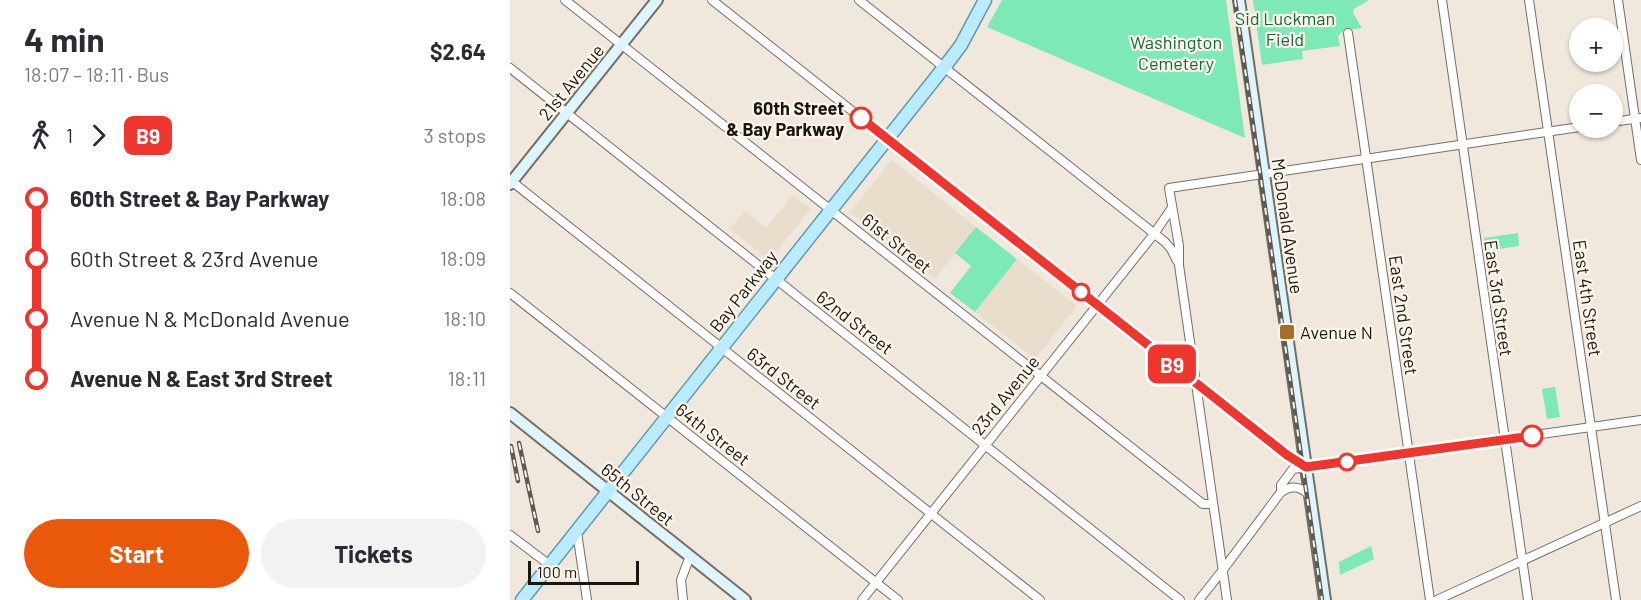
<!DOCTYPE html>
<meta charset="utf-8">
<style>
body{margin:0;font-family:Barlow,sans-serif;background:#f2f2f3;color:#2b2b33;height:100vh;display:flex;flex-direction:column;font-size:22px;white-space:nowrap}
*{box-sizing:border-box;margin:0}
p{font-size:20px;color:#7c7c81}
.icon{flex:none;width:33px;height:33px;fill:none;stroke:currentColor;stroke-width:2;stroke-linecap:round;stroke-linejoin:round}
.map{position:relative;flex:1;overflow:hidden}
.sheet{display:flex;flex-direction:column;background:#fff;width:510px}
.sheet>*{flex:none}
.badge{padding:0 12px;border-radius:9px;font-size:21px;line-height:39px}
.buttons{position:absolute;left:1059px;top:18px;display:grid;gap:12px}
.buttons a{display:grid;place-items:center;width:54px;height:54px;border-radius:50%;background:#fff;box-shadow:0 2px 4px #0004;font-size:30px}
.scale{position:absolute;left:18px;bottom:15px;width:111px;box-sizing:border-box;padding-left:6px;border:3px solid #1a1713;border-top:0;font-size:16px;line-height:21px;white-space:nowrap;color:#1a1713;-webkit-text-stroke:4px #fdf5ea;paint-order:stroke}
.map>.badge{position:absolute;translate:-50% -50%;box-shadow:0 0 0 3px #fff}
.legs{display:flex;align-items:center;gap:9px;height:66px;padding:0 24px;font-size:20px}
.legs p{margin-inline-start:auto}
.head{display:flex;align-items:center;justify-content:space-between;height:102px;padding:0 24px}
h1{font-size:33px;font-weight:700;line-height:45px}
.action{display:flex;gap:12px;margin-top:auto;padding:12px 24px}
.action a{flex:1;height:69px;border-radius:36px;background:#ea580c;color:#fff;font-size:24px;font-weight:700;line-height:69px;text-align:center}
.action a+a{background:#f2f2f3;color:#2b2b33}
ul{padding:0 24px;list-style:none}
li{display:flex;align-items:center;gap:21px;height:60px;font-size:22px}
li i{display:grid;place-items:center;width:9px;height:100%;margin:0 8px;background:currentColor}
li i::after{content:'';width:15px;height:15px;margin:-8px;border:4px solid;border-radius:50%;background:#fff}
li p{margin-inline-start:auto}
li:first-child i{background:linear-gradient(#0000 50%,currentColor 0)}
li:last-child i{background:linear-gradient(currentColor 50%,#0000 0)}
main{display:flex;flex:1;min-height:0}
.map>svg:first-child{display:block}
.built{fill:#e9ddcb}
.green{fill:#7ce9b7}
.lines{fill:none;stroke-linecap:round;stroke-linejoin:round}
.street-casing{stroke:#756e64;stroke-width:10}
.secondary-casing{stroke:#756e64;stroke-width:14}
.primary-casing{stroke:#6399ac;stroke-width:15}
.street{stroke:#fff;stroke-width:8}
.secondary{stroke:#dcf5ff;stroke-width:10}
.primary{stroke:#b9ecfe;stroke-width:12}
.rail-casing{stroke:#5e5953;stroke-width:4.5}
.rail{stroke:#fdf5ea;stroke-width:2;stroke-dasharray:7;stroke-linecap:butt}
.line-1-casing{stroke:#fff;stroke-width:14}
.line-1{stroke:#ee352e;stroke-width:9}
.stop-1-dot{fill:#fff;stroke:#ee352e;stroke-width:3}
.poi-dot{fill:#a46e28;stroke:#fdf5ea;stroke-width:2}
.labels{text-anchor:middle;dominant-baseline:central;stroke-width:4.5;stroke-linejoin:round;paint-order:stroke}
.park-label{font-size:18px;fill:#126747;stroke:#fdf5ea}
.street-label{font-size:18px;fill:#1a1713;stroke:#fdf5ea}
.stop-label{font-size:18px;font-weight:bold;fill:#1a1713;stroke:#fdf5ea;text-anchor:end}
.poi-label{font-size:18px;fill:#1a1713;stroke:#fdf5ea;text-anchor:start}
</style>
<main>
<section class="sheet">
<div class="head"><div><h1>4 min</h1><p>18:07 – 18:11 · Bus</p></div><b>$2.64</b></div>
<div class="legs"><svg class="icon" aria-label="walk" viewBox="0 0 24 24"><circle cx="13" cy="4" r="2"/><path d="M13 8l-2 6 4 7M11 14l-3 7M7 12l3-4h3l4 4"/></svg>1<svg class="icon" aria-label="forward" viewBox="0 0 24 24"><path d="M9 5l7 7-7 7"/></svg><b class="badge" style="background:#ee352e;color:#fff">B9</b><p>3 stops</p></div>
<ul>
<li><i style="color:#ee352e"></i><b>60th Street &amp; Bay Parkway</b><p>18:08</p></li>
<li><i style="color:#ee352e"></i><span>60th Street &amp; 23rd Avenue</span><p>18:09</p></li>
<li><i style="color:#ee352e"></i><span>Avenue N &amp; McDonald Avenue</span><p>18:10</p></li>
<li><i style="color:#ee352e"></i><b>Avenue N &amp; East 3rd Street</b><p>18:11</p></li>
</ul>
<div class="action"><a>Start</a><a>Tickets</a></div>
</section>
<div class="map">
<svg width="1131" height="600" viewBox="0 0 1131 600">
<rect width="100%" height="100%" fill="#f0e8dd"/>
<g class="built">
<path d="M382,160L466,227L425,279L340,212Z"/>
<path d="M283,195L301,209L259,260L220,229L235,211L256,228Z"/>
<path d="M507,259L567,306L525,359L465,312Z"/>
</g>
<g class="green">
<path d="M492,0H716L735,138L477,27Z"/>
<path d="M743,0H859L844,9L843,13L852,28L833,31L828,36L830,46L792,51L793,59L752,65Z"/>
<path d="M466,227L507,259L465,312L440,293L461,266L445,253Z"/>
<path d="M1008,233L1009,246L976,251L974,238Z"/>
<path d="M1045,387L1050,417L1037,419L1032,389Z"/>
<path d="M861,546L864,559L830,575L829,562Z"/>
</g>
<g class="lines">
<g class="street-casing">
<g id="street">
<path d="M55,0L693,504H702"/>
<path d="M202,0L777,455L796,467"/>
<path d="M349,0L655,242L661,249L667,261"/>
<path d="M932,0L1018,600"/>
<path d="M1019,0L1106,600"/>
<path d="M1108,0L1131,160"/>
<path d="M838,33L920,600"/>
<path d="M0,68L670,600"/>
<path d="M1102,122L1131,118"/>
<path d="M0,180L530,600"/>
<path d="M0,293L388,600"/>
<path d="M771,492V485L783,469L1131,420"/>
<path d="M67,532L77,600"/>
<path d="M0,535L41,566"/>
<path d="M173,600L171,580L180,556"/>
<path d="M352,600L644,234L661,209"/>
<path d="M689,600L712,571L771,492C781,485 792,486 799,496"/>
<path d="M717,600L669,265V246L659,188L1070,127"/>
<path d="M927,600L1131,506"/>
</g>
</g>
<g class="secondary-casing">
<g id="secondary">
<path d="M729,0L815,600"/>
<path d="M0,184L147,0"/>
<path d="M0,413L235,600"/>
</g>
</g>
<g class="primary-casing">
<path id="primary" d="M12,600L439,61L451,45L475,0"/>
</g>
<use href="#street" class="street"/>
<use href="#secondary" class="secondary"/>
<use href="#primary" class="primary"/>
<g class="rail-casing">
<g id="rail">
<path d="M725,0L812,600"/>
<path d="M9,443L28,531"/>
<path d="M1,446L8,481"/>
</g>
</g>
<use href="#rail" class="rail"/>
</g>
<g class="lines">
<g class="line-1-casing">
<path id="line-1" d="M351,118L777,455L796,467L1022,436"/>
</g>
<use href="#line-1" class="line-1"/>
</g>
<g class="stop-1-dot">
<circle cx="351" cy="118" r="10"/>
<circle cx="571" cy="292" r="8"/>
<circle cx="1022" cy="436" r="10"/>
<circle cx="837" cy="462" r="8"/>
</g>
<rect class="poi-dot" x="769" y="324" width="16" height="16" rx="3"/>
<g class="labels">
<g class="park-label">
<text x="775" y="18">Sid Luckman<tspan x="775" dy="21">Field</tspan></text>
<text x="666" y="42">Washington<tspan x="666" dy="21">Cemetery</tspan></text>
</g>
<g class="street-label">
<text transform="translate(61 82) rotate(-51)">21st Avenue</text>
<text transform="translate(778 226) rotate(82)">McDonald Avenue</text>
<text transform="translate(387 243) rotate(39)">61st Street</text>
<text transform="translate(233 291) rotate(-52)">Bay Parkway</text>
<text transform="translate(989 298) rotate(82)">East 3rd Street</text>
<text transform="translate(1078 298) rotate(82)">East 4th Street</text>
<text transform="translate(894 315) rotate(82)">East 2nd Street</text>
<text transform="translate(345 322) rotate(38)">62nd Street</text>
<text transform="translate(274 378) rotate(38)">63rd Street</text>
<text transform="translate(495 395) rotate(-51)">23rd Avenue</text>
<text transform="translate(203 434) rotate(38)">64th Street</text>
<text transform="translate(128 494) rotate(39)">65th Street</text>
</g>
<g class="stop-label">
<text x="334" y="108">60th Street<tspan x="334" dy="21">&amp; Bay Parkway</tspan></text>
</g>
<g class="poi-label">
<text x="790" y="332">Avenue N</text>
</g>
</g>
</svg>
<div class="buttons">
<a>+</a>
<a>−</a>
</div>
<div class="scale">100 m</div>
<b class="badge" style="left:662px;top:364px;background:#ee352e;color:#fff">B9</b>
</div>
</main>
